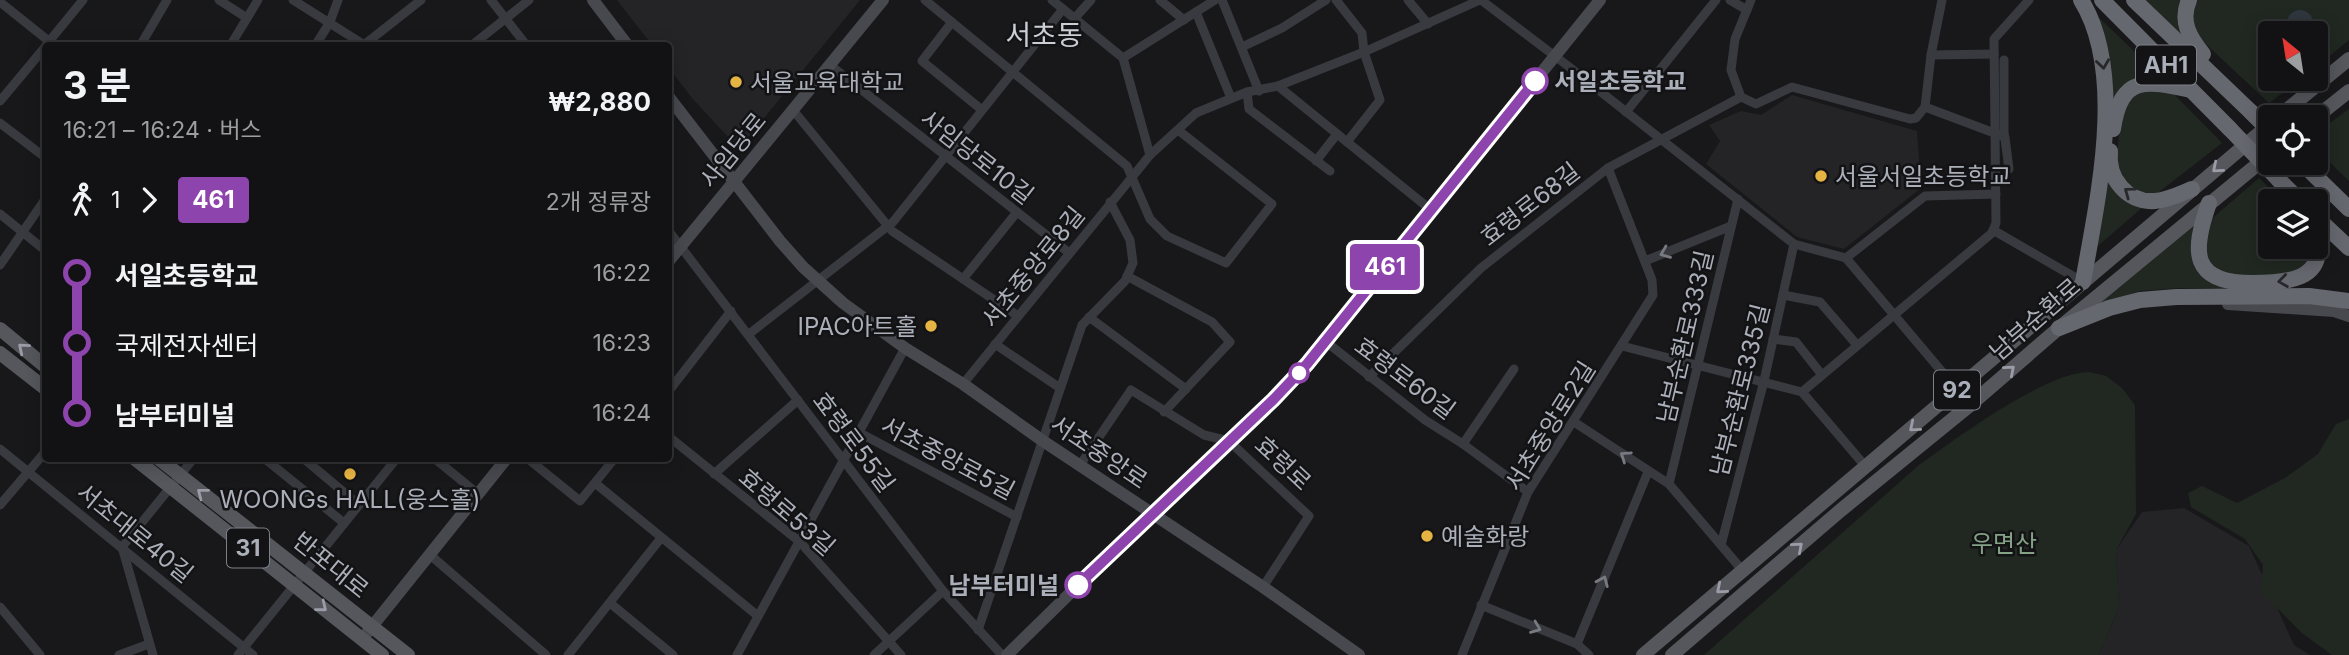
<!DOCTYPE html>
<html lang="ko">
<meta charset="utf-8">
<style>
body{margin:0;font-family:Inter,"Noto Sans KR",sans-serif;background:#1f2022;color:#f1f3f6;height:100vh;display:flex;flex-direction:column;font-size:26px;white-space:nowrap}
*{box-sizing:border-box;margin:0}
p{font-size:23px;color:#9c9ea0}
.icon{flex:none;width:38px;height:38px;fill:none;stroke:currentColor;stroke-width:2;stroke-linecap:round;stroke-linejoin:round}
.map{position:relative;flex:1;overflow:hidden}
.details{position:absolute;left:42px;top:42px;width:630px;height:420px;display:flex;flex-direction:column;background:#121214;border-radius:7px;box-shadow:0 4px 18px #0003,0 0 0 2px #313234}
.details>*{flex:none}
.badge{padding:0 14px;border-radius:5px;font-size:24px;line-height:46px}
.needle{width:46px;rotate:330deg}
.buttons{position:absolute;left:2258px;top:21px;display:grid;gap:14px}
.buttons a{display:grid;place-items:center;width:70px;height:70px;border-radius:7px;background:#121214;box-shadow:0 4px 18px #0003,0 0 0 2px #313234;font-size:35px}
.map>.badge{position:absolute;translate:-50% -50%;box-shadow:0 0 0 4px #fff}
.legs{display:flex;align-items:center;gap:10px;height:77px;padding:0 21px;font-size:23px}
.legs p{margin-inline-start:auto}
.summary{display:flex;align-items:center;justify-content:space-between;height:119px;padding:0 21px}
h1{font-size:38px;font-weight:700;line-height:52px}
ul{padding:0 21px;list-style:none}
li{display:flex;align-items:center;gap:24px;height:70px;font-size:26px}
li i{display:grid;place-items:center;width:10px;height:100%;margin:0 9px;background:currentColor}
li i::after{content:'';width:18px;height:18px;margin:-9px;border:5px solid;border-radius:50%;background:#121214}
li p{margin-inline-start:auto}
li:first-child i{background:linear-gradient(#0000 50%,currentColor 0)}
li:last-child i{background:linear-gradient(currentColor 50%,#0000 0)}
.map>svg:first-child{display:block}
.built{fill:#242427}
.green{fill:#202821}
.water{fill:#2f363d}
.lines{fill:none;stroke-linecap:round;stroke-linejoin:round}
.street{stroke:#393a3f;stroke-width:9}
.secondary{stroke:#47494f;stroke-width:12}
.primary{stroke:#55575d;stroke-width:14}
.highway{stroke:#66686f;stroke-width:16}
.highway-bridge{stroke:#66686f;stroke-width:16}
.oneway{stroke:#28282c}
.oneway2{stroke:#9a9da7}
.oneway3{stroke:#787a82}
.line-1-casing{stroke:#fff;stroke-width:16}
.line-1{stroke:#8e44ad;stroke-width:10}
.stop-1-dot{fill:#fff;stroke:#8e44ad;stroke-width:3.5}
.poi-dot{fill:#e6b443;stroke:#131315;stroke-width:2.5}
.labels{text-anchor:middle;dominant-baseline:central;stroke-width:5;stroke-linejoin:round;paint-order:stroke}
.shield{fill:#131315;stroke:#7d8088;stroke-width:2}
.shield-label{font-size:23px;font-weight:bold;fill:#abafb9}
.stop-label{font-size:24px;font-weight:bold;fill:#abafb9;stroke:#131315;text-anchor:start}
.poi-label{font-size:24px;fill:#abafb9;stroke:#131315;text-anchor:start}
.street-label{font-size:24px;fill:#abafb9;stroke:#131315}
.park-label{font-size:24px;fill:#83a286;stroke:#131315}
.quarter-label{font-size:28px;fill:#ccced5;stroke:#131315}
</style>
<div class="map">
<svg width="2349" height="655" viewBox="0 0 2349 655">
<rect width="100%" height="100%" fill="#18181a"/>
<g class="built">
<path d="M617,0H860L739,149L692,98L669,68L668,46L652,45Z"/>
<path d="M1792,95L1917,131L1921,188L1844,249L1797,237L1706,164L1720,141L1709,125L1741,111L1761,115Z"/>
<path d="M2184,508L2249,546L2294,645L2310,655H2099L2119,607L2116,550L2142,512Z"/>
</g>
<g class="green">
<path d="M2144,0H2184L2185,33L2181,35Z"/>
<path d="M2195,0H2349V40L2315,68V33H2270V79H2301L2269,103L2195,34L2192,23Z"/>
<path d="M2093,12L2158,74C2133,75 2120,85 2110,107Z"/>
<path d="M2135,91H2171L2222,143L2155,195L2144,194L2127,185L2116,161L2122,111Z"/>
<path d="M2349,109V181L2315,148V134Z"/>
<path d="M2105,164L2144,206L2091,252Z"/>
<path d="M2259,178L2283,201H2270V247H2313L2306,265L2289,275L2227,276L2212,266L2204,252L2209,221Z"/>
<path d="M2193,224L2192,243L2230,289L2180,288L2140,291L2091,309Z"/>
<path d="M2089,372L2106,376L2122,388L2135,405L2136,514L2116,550L2119,607L2099,655H1704L1919,465C1958,437 2044,373 2089,372Z"/>
<path d="M2349,419V655H2332L2302,633L2261,592L2263,565L2245,539L2191,507L2188,493L2202,486L2237,503L2285,478L2318,454L2336,424Z"/>
</g>
<circle class="water" cx="2300" cy="23" r="13"/>
<g class="lines">
<g class="street">
<path d="M219,0L247,18"/>
<path d="M293,0L366,46"/>
<path d="M491,0L527,46"/>
<path d="M925,0L1127,166L1150,219L1167,236L1226,263L1272,204L1178,130"/>
<path d="M1052,0L1123,58"/>
<path d="M1160,0L1184,20"/>
<path d="M1222,0L1259,91"/>
<path d="M1336,0L1362,33L1364,52L1380,100L1347,142"/>
<path d="M1408,0L1428,24"/>
<path d="M1481,0L1568,66L1794,244L1846,258L1970,405"/>
<path d="M1730,0L1747,10"/>
<path d="M0,2L55,46"/>
<path d="M1196,12L1231,98"/>
<path d="M1074,19L1091,0"/>
<path d="M952,22L922,61L982,110"/>
<path d="M47,44L83,0"/>
<path d="M365,44L421,0"/>
<path d="M140,46L167,0"/>
<path d="M230,46L258,0"/>
<path d="M315,46L330,22L338,0"/>
<path d="M471,46L529,0"/>
<path d="M1242,47L1282,28L1326,0"/>
<path d="M1931,55L1994,54"/>
<path d="M1123,58L1215,0"/>
<path d="M1123,58L1150,155"/>
<path d="M830,65L1068,252"/>
<path d="M1278,86L1431,210"/>
<path d="M1247,92L1249,109L1330,171"/>
<path d="M1741,97L1756,104L1792,87L1910,119L1916,118L1925,107L1931,55L1942,0"/>
<path d="M0,101L46,46"/>
<path d="M1925,107L2005,137L2009,169L2004,132V60"/>
<path d="M793,110L892,231L1018,316"/>
<path d="M1626,112L1716,0"/>
<path d="M0,123L46,158"/>
<path d="M1316,161L1337,134"/>
<path d="M0,214L46,251"/>
<path d="M668,230L943,591L1002,655"/>
<path d="M1993,230L2083,282"/>
<path d="M1846,258L1925,196L1996,194"/>
<path d="M1645,261L1731,226"/>
<path d="M0,265L46,198"/>
<path d="M1127,276L1212,322L1230,342L1164,412"/>
<path d="M963,279L1017,212"/>
<path d="M1783,295L1820,302L1857,345"/>
<path d="M1089,317L1186,389"/>
<path d="M749,334L893,222L1063,9"/>
<path d="M1773,339L1796,342L1822,375"/>
<path d="M1325,341L1425,420L1463,444L1528,492"/>
<path d="M995,344L1060,388"/>
<path d="M1622,346L1802,392L1866,467"/>
<path d="M1369,377L1481,268L1608,168L1741,97L1731,70L1735,39L1751,0"/>
<path d="M963,384L1133,176L1150,155L1196,113L1247,92L1278,86L1364,52L1480,0"/>
<path d="M668,392L731,311"/>
<path d="M1802,392L1992,233L1996,223L1994,39L2029,0"/>
<path d="M1574,422L1669,484L1743,571"/>
<path d="M860,433L1017,517"/>
<path d="M668,436L800,542L901,655"/>
<path d="M1463,444L1514,369"/>
<path d="M0,449L253,655"/>
<path d="M264,458L344,523"/>
<path d="M303,458L359,505"/>
<path d="M434,458L478,494"/>
<path d="M527,458L580,501L615,458"/>
<path d="M1080,465L1131,390L1204,435L1229,441L1309,516L1263,587"/>
<path d="M714,474L798,400"/>
<path d="M595,483L758,616"/>
<path d="M1669,484L1738,199"/>
<path d="M0,505L46,451"/>
<path d="M1721,545L1764,381L1794,244"/>
<path d="M429,554L546,655"/>
<path d="M610,603L673,655"/>
<path d="M1481,605L1577,644L1589,655"/>
<path d="M0,607L40,655"/>
<path d="M978,630L1082,325L1125,281L1133,263L1130,240L1110,202"/>
<path d="M1577,644L1648,472"/>
<path d="M119,655L149,644"/>
<path d="M153,655L122,547L194,458"/>
<path d="M238,655L397,458"/>
<path d="M568,655L661,538"/>
<path d="M737,655L905,348"/>
<path d="M874,655L943,591"/>
<path d="M1462,655L1528,492L1653,295L1652,280L1608,168"/>
</g>
<g class="secondary">
<path d="M593,0L628,46"/>
<path d="M668,96L780,241L803,267L843,303L905,348L963,384L1043,441L1263,587L1359,655"/>
<path d="M668,262L883,0"/>
<path d="M2228,304L2334,311L2349,316"/>
<path d="M362,639L507,458"/>
<path d="M1007,655L1152,513L1273,400L1307,364L1600,0"/>
</g>
<g class="primary">
<path d="M2278,117L2349,59"/>
<path d="M2315,118L2349,91"/>
<path d="M0,329L46,367"/>
<path d="M0,353L46,389"/>
<path d="M134,458L382,655"/>
<path d="M158,458L408,655"/>
<path d="M1643,655L2270,124"/>
<path d="M1672,655L1841,510L1970,405L2059,328L2270,154"/>
</g>
<g class="highway">
<path d="M2081,0C2127,74 2097,201 2083,282"/>
<path d="M2102,0L2230,129"/>
<path d="M2134,0L2251,112"/>
<path d="M2189,0C2180,21 2189,37 2203,54"/>
<path d="M2113,129C2121,75 2146,80 2191,90"/>
<path d="M2110,151C2107,178 2127,203 2155,201C2168,200 2180,194 2192,189"/>
<path d="M2302,163L2349,209"/>
<path d="M2279,180L2300,201"/>
<path d="M2209,203C2192,251 2190,283 2252,283C2285,283 2329,281 2315,234"/>
<path d="M2315,216L2349,248"/>
<path d="M2059,328L2109,308L2140,300L2176,297L2309,296L2349,301"/>
</g>
<g class="highway-bridge">
<path d="M2251,112L2270,131"/>
<path d="M2230,129L2279,180"/>
</g>
</g>
<defs><path id="oneway-chevron" d="M-2-3.5L2.5 0L-2 3.5" fill="none" stroke-width="1.6" stroke-linecap="round" stroke-linejoin="round" transform="scale(1.75)"/></defs>
<g class="oneway">
<use href="#oneway-chevron" transform="translate(2103 64) rotate(82)"/>
<use href="#oneway-chevron" transform="translate(2129 192) rotate(-144)"/>
<use href="#oneway-chevron" transform="translate(2283 281) rotate(172)"/>
</g>
<g class="oneway2">
<use href="#oneway-chevron" transform="translate(2217 168) rotate(140)"/>
<use href="#oneway-chevron" transform="translate(23 348) rotate(-140)"/>
<use href="#oneway-chevron" transform="translate(2010 370) rotate(-41)"/>
<use href="#oneway-chevron" transform="translate(1914 427) rotate(140)"/>
<use href="#oneway-chevron" transform="translate(202 493) rotate(-142)"/>
<use href="#oneway-chevron" transform="translate(1798 547) rotate(-41)"/>
<use href="#oneway-chevron" transform="translate(1721 589) rotate(140)"/>
<use href="#oneway-chevron" transform="translate(322 607) rotate(39)"/>
</g>
<g class="oneway3">
<use href="#oneway-chevron" transform="translate(1665 253) rotate(158)"/>
<use href="#oneway-chevron" transform="translate(1625 456) rotate(-146)"/>
<use href="#oneway-chevron" transform="translate(1603 581) rotate(-67)"/>
<use href="#oneway-chevron" transform="translate(1536 628) rotate(22)"/>
</g>
<g class="lines">
<g class="line-1-casing">
<path id="line-1" d="M1078,585L1273,400L1307,364L1535,81"/>
</g>
<use href="#line-1" class="line-1"/>
</g>
<g class="stop-1-dot">
<circle cx="1535" cy="81" r="12"/>
<circle cx="1299" cy="373" r="9"/>
<circle cx="1078" cy="585" r="12"/>
</g>
<g class="poi-dot">
<circle cx="736" cy="82" r="7"/>
<circle cx="1821" cy="176" r="7"/>
<circle cx="931" cy="326" r="7"/>
<circle cx="350" cy="474" r="7"/>
<circle cx="1427" cy="536" r="7"/>
</g>
<g class="labels">
<g class="shield">
<rect x="2136" y="45.5" width="60" height="39" rx="5"/>
<rect x="1934" y="370.5" width="46" height="39" rx="5"/>
<rect x="227" y="528.5" width="42" height="39" rx="5"/>
</g>
<g class="shield-label">
<text x="2166" y="65">AH1</text>
<text x="1957" y="390">92</text>
<text x="248" y="548">31</text>
</g>
<g class="stop-label">
<text x="1554" y="81">서일초등학교</text>
<text x="1059" y="585" text-anchor="end">남부터미널</text>
</g>
<g class="poi-label">
<text x="750" y="82">서울교육대학교</text>
<text x="1835" y="176">서울서일초등학교</text>
<text x="917" y="326" text-anchor="end">IPAC아트홀</text>
<text x="350" y="499" text-anchor="middle">WOONGs HALL(웅스홀)</text>
<text x="1441" y="536">예술화랑</text>
</g>
<g class="street-label">
<text transform="translate(733 150) rotate(-51)">사임당로</text>
<text transform="translate(977 157) rotate(38)">사임당로10길</text>
<text transform="translate(1530 204) rotate(-38)">효령로68길</text>
<text transform="translate(1033 267) rotate(-51)">서초중앙로8길</text>
<text transform="translate(2035 319) rotate(-41)">남부순환로</text>
<text transform="translate(1685 337) rotate(-77)">남부순환로333길</text>
<text transform="translate(1405 378) rotate(37)">효령로60길</text>
<text transform="translate(1740 390) rotate(-76)">남부순환로335길</text>
<text transform="translate(1550 426) rotate(-58)">서초중앙로2길</text>
<text transform="translate(854 442) rotate(53)">효령로55길</text>
<text transform="translate(1099 452) rotate(34)">서초중앙로</text>
<text transform="translate(948 458) rotate(28)">서초중앙로5길</text>
<text transform="translate(1283 463) rotate(43)">효령로</text>
<text transform="translate(787 512) rotate(41)">효령로53길</text>
<text transform="translate(135 533) rotate(39)">서초대로40길</text>
<text transform="translate(331 565) rotate(39)">반포대로</text>
</g>
<g class="park-label">
<text x="2004" y="543">우면산</text>
</g>
<g class="quarter-label">
<text x="1044" y="35">서초동</text>
</g>
</g>
</svg>
<div class="buttons">
<a><svg class="needle" viewBox="-14 -14 28 28"><path d="M0-13l5 13h-10z" fill="#e53935"/><path d="M0 13l5-13h-10z" fill="#9c9ea0"/></svg></a>
<a><svg class="icon" aria-label="locate" viewBox="0 0 24 24"><circle cx="12" cy="12" r="6"/><path d="M12 2v4M12 18v4M2 12h4M18 12h4"/></svg></a>
<a><svg class="icon" aria-label="layers" viewBox="0 0 24 24"><path d="M12 4l9 5-9 5-9-5zM3 14l9 5 9-5"/></svg></a>
</div>
<b class="badge" style="left:1385px;top:267px;background:#8e44ad;color:#fff">461</b>
<section class="details">
<div class="summary"><div><h1>3 분</h1><p>16:21 – 16:24 · 버스</p></div><b>₩2,880</b></div>
<div class="legs"><svg class="icon" aria-label="walk" viewBox="0 0 24 24"><circle cx="13" cy="4" r="2"/><path d="M13 8l-2 6 4 7M11 14l-3 7M7 12l3-4h3l4 4"/></svg>1<svg class="icon" aria-label="forward" viewBox="0 0 24 24"><path d="M9 5l7 7-7 7"/></svg><b class="badge" style="background:#8e44ad;color:#fff">461</b><p>2개 정류장</p></div>
<ul>
<li><i style="color:#8e44ad"></i><b>서일초등학교</b><p>16:22</p></li>
<li><i style="color:#8e44ad"></i><span>국제전자센터</span><p>16:23</p></li>
<li><i style="color:#8e44ad"></i><b>남부터미널</b><p>16:24</p></li>
</ul>
</section>
</div>
